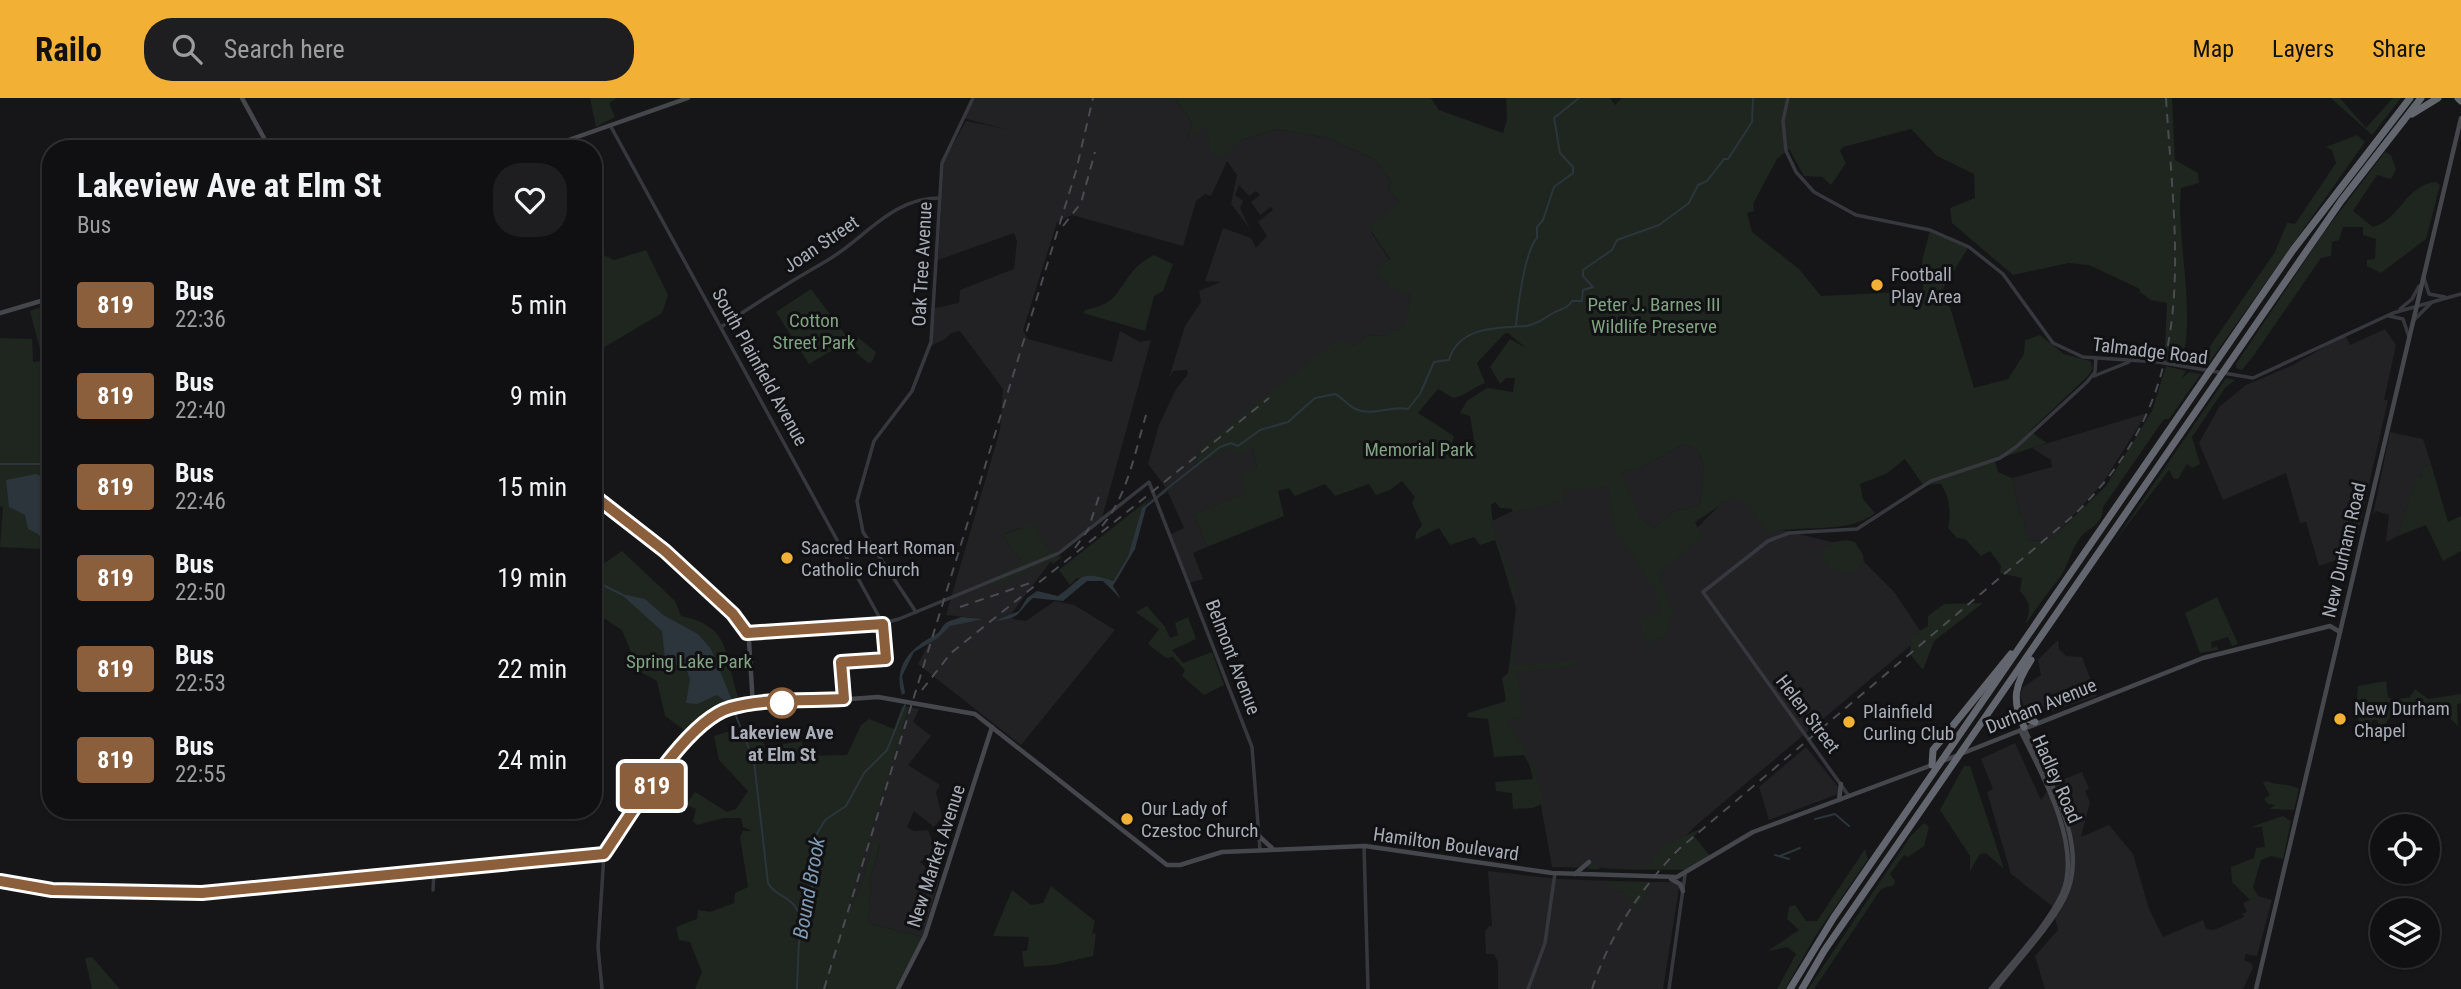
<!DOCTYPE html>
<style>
body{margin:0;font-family:"Roboto Condensed",sans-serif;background:#1e1e20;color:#f1f3f6;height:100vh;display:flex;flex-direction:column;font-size:26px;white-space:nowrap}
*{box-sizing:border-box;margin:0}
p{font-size:23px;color:#9c9d9f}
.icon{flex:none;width:38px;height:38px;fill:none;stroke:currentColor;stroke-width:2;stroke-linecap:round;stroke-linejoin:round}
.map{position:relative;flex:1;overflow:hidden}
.details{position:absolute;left:42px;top:42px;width:560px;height:679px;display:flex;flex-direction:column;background:#101012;border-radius:28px;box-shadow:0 2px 5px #0004,0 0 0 2px #303032}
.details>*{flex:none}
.badge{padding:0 14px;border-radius:5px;font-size:24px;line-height:46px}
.tools{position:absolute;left:2370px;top:716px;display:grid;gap:14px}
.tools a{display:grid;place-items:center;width:70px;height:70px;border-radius:50%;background:#101012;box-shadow:0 2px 5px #0004,0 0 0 2px #303032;font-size:35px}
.map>.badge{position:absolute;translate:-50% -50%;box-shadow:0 0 0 4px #fff}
.round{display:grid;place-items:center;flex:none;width:74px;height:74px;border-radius:28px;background:#1e1e20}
.headline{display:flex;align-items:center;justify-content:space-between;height:119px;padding:0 35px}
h1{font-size:33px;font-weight:700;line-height:52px}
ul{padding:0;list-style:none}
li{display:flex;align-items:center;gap:21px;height:91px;padding:0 35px}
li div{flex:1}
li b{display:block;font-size:26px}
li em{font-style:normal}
li .badge{min-width:77px;font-weight:700;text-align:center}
header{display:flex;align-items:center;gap:42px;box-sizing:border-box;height:98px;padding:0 35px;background:#f2b134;color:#111}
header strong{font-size:33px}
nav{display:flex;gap:38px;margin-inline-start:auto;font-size:24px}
.search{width:490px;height:63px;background:#1e1e20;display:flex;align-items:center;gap:18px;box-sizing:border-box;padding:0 24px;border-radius:28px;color:#9c9d9f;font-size:26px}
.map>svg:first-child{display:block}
.built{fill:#222225}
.green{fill:#1e261f;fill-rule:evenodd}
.water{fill:#2c353c}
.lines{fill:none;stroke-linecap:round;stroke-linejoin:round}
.stream{stroke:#2c353c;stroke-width:2}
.tertiary{stroke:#37383d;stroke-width:3.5}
.secondary{stroke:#45474d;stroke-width:4.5}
.motorway{stroke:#63666e;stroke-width:7}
.rail{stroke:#4a4c52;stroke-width:2;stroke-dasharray:9 7;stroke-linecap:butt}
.line-casing{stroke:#fff;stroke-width:16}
.line{stroke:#8b5e3c;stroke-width:10}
.poi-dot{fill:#f2b134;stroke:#111113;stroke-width:2.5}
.stop-dot{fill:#fff;stroke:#8b5e3c;stroke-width:3.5}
.labels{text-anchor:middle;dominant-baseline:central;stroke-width:6;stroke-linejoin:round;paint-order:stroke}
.street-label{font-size:19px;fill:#a8adb8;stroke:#111113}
.poi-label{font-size:19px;fill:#a8adb8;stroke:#111113;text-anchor:start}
.park-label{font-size:19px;fill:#7fa381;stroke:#111113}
.stop-label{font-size:19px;font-weight:bold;fill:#a8adb8;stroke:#111113}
.water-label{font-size:21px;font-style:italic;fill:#7f9bb3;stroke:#111113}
</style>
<header>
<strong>Railo</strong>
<div class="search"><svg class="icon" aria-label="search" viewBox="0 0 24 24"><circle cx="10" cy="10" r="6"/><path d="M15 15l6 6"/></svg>Search here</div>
<nav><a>Map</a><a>Layers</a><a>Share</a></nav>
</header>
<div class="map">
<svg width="2461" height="891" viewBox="0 0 2461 891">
<rect width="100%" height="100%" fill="#161618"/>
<g class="built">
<path d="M973,0H1175L1192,24L1188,40L1207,27L1239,43L1277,31L1327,40L1374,61L1391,83L1388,91L1400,105L1371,134L1411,194L1406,227L1383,238L1368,237L1354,248L1343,247L1199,351L1195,370L1225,351L1252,350L1257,370L1247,395L1194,416L1207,449L1193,455L1203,481L1190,485L1171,436L1184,430L1166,390L1148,366L1159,327L1176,291L1188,276L1187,272L1173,273L1169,280L1185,228L1201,204L1199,193L1221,184L1205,183L1223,130L1251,140L1256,150L1267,138L1258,124L1273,112L1271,109L1260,117L1251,104L1260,97L1256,93L1249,98L1239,87L1235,97L1243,103L1240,110L1250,131L1231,106L1237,77L1227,63L1211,98L1205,96L1196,103L1183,148L1072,117L1057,124L1023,232L1028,241L1112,264L1120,233L1140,244L1151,242L1102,420L1054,457L1040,442L1020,430L1002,437L1021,463L995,487L1051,463L1012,515L1013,521L1026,523L1055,503L1074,507L1115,532L1021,647L918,566L930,543L938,540L950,527L984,521L946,517L1000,332L1003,291L960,233L951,235L945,241L931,248L935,210L959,205L960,192L1014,171L1017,143L1014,135L938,162L944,63L966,23L1005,31L963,20Z"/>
<path d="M2385,231L2396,247L2384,302H2388L2358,435L2352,437L2349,450L2340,451L2342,460L2319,468L2306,424L2300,425L2286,375L2223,402L2199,345L2219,309L2246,287L2293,267L2345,237L2350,247Z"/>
<path d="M2147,315L2102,386L2054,439L2050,442L2025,443L2024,418H2020L2012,380L2052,369L2051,362L2032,350Z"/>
<path d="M2390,334L2423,341L2431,366L2423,369L2421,380H2416L2398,438L2386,444L2389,417L2376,413L2373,417Z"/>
<path d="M1684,346L1698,353L1704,368L1700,407L1674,413L1654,430L1636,417L1622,374L1644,368Z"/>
<path d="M1601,370L1651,476L1738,389L1770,429L1848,448L1895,495L1923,537L1694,729L1655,771L1552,769L1536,679L1503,619L1516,510L1490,424Z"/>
<path d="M2058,542L2059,551L2066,558L2082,559L2097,598L2028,621L2020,597L2023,589L2041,577L2038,562Z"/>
<path d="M909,609L919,611L913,624L931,638L908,667L940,687L936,694L942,719L934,729L914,713L907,729L914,733L928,732L937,755L920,764L939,782L923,839L868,825L871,778L880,747L874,744L859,794L844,819Z"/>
<path d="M2015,645L2041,702L2052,686L2082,674L2089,691L2085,693L2090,704L2081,739L2109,727L2133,756L2149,811L2163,839L2203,822L2206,831L2214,832L2244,819L2242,816L2247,814L2243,805L2258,798L2272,802L2257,858L2246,856L2244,862L2251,865L2253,870L2243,891H2045L2035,858L2058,832L2052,808L2011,776L1987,694L1993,691L1981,661Z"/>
<path d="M1806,649L1839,690L1838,696L1769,722L1759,689Z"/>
<path d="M1488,773L1559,781L1611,783V791H1621L1637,810L1653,784H1680L1663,891H1498V864L1494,856H1486L1485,833L1489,828H1492Z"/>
</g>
<g class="green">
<path d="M590,0H617L609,5L615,19L596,29Z"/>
<path d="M1175,0H1431L1439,12L1503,35L1507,21L1506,0H1610L1615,7L1622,0H2172L2175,62L2198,75L2199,85L2181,90C2176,144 2197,216 2181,266C2155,258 2128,261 2101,254L2102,236L2119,254L2130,251L2160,254L2165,248L2167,205L2151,202L2140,194V191L2089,167L2069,165L2013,177L1952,125L1950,110L1975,100L1974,76L1937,58L1911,31L1843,49L1840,53L1846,65L1831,87L1822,79L1804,78L1789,51L1777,61L1753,106L1754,113L1747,115L1752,134L1799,171L1821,198L1923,193L1922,163L1930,132L1968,150L1942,192L1948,202L1974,290L2008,281L2024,256L2025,242L2040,237L2064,256L2090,263L2093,270L2088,278L2030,333L2047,345L1995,362L1998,374L2012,380L2020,418H2024L2026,443L2050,442L2106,388L2152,313L2166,268L2186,273L2181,281L2189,274L2201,276L2169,321H2164L2103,409C2104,422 2094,428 2086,434C2071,446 2069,469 2058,482C2046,497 2035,512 2025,527C2031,512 2031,505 2020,493L2022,480L2000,475L2001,468L1990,453L1981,458L1965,441L1957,440L1948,430C1951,414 1950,400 1941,386L1923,387L1905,361L1886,376L1860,386L1863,401L1875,415C1848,437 1801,426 1768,435L1748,408L1733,399L1695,424L1702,439L1658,476L1675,517L1668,525L1667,537L1647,546L1639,523L1661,514L1653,486L1648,485L1642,470L1614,432L1609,388L1564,393L1563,407L1562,404L1513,414L1512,411L1500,410L1495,404L1491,407L1494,435L1517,489L1514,496L1495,442L1480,447L1474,439L1450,447L1439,430L1415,442L1416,435L1422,427L1412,405L1415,399L1402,383L1390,392L1376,397L1369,386L1335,398L1325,386L1295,398L1289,390L1278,393L1284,418L1207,449L1194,416L1246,395L1240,377L1257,370L1252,350L1237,357L1233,351H1225L1195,371L1199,351L1337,242L1354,248L1368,237L1383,238L1405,227L1411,196L1391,190L1375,173L1390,161L1369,130L1400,105L1388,91L1391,83L1374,61L1327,40L1277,31L1242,42L1223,59L1210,54L1207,28L1188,41L1192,24ZM1508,235L1526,250L1510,241L1490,269L1500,286L1506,280H1515L1513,294L1487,290L1467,303L1460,315L1470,318L1475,347L1452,346L1454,338L1418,315L1438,291L1453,300C1465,298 1474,289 1485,285L1477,265L1504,236ZM1684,346L1698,353L1704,368L1700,407L1674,413L1654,430L1639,419L1622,375L1644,368Z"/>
<path d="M2331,0H2340L2366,30L2393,0H2401L2372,37Z"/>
<path d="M2357,37L2365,44L2206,269L2197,267L2275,154L2287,125L2295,126L2336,65L2332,52L2326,49Z"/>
<path d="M2385,54L2391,57L2396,71L2391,81L2377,77L2353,113L2373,129C2400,122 2406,86 2436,84L2440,87L2426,141L2381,175L2367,168V162L2375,161L2376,141L2363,137V129H2343L2339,142L2332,144L2331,158L2321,160L2254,257L2242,272L2236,270V266L2325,133Z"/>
<path d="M593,152L614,162L646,152L668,197L662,215L593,256Z"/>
<path d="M1154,157L1173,166L1163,193L1154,198L1145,233L1083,215L1085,212C1092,210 1100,209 1106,205C1124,195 1125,171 1154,157Z"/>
<path d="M811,191L847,239L856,238L876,254L872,264L868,265L845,245L809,266L776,214Z"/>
<path d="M51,206V213L40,216L51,218V489L44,484L42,451L0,449L3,409L0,408V240L32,241L33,264L43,263L30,213Z"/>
<path d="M2226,280L2235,282L2225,290L2192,339L2200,366L2192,370L2187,366L2178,381H2174L2169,372L2112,447Z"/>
<path d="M2431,366L2448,424L2461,418V453L2443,463L2426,427L2398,438L2416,379L2421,380L2423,369Z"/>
<path d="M1153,398L1142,410L1128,458L1112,484L1077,480L1070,487L1059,472Z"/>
<path d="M1035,425C1040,439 1046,455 1062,459L1053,466L1051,463L995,488L991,483L1021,463L1002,437Z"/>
<path d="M1846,442L1855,444L1863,457L1864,465L1847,476L1831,470L1820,454L1834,444Z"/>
<path d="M622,453L675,503L681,518C734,529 724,560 739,601L712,612L687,634L665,618L657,583L639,573L622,532L593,513V462L602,467Z"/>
<path d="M2217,499L2238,546L2232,548L2228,539L2211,544L2212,550L2217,548L2218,552L2200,555L2185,515Z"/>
<path d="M1983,505L1934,543L1923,572L1910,556L1911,538L1928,528V518L1944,506Z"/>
<path d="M1147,508L1165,529L1170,540L1178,537L1175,525L1188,519L1196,541L1172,552L1183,565L1212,554L1224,587L1204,597L1182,578L1185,572L1173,559L1166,560L1148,546L1159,531L1136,514Z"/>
<path d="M1517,522L1514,568L1579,562V567L1517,574L1523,618L1506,622C1525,649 1538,672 1543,705L1533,710L1513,711L1512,695L1496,693L1495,684L1533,681L1527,657L1494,659L1488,621L1467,619L1468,615L1506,603L1502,580L1508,575Z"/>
<path d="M2386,583L2388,599L2395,602L2410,599L2415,591L2428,601L2461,596V605L2457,606L2458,628L2447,617L2393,613L2381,634L2377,622H2372L2370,635L2362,634L2356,612L2358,588Z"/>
<path d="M902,608L909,609L846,815L859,794L874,743L880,746L871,778L868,825L923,839L895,891H695L702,874L690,844L679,842L676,829L697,821L698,812L710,814L734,805L735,795L748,789L740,739L743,733H752L743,729L741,720H724L697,727L693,723L696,711L686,707L695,694L727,714L736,711L748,693L719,662L714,638L750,627L757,631L765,649L764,658L768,649L802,643L803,658L847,657L861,627L869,621L894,631Z"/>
<path d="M1964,668H1970L2004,771L1986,755L1980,756L1970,773V758L1940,712Z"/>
<path d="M2266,683C2278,688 2288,685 2299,691L2294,712L2269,711L2275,707L2268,706L2264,701L2270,697L2263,685Z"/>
<path d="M2283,718L2291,723L2283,761L2271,758L2261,762L2253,789L2258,798L2250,802L2232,784L2231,769L2254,760L2256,750L2265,749L2262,729H2251Z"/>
<path d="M1924,725L1929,729L1924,748L1908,759L1904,757L1890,776L1895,783L1894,787L1881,791L1814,891H1808L1910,739Z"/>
<path d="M1702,730L1694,738L1711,759L1690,772L1588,771L1591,763L1600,771L1647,769L1663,748Z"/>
<path d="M1865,751L1868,761L1816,837L1785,891H1777L1796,856L1787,849L1768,853L1799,832L1787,821L1789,809L1795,807L1806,823H1817Z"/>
<path d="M1611,783L1653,784L1637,811L1621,791H1611Z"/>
<path d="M1051,788L1095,823L1092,835L1096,836L1093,858L1053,867L1024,869L1022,853H1027L1029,839L993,838L1012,792L1031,807L1043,805Z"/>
<path d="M92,859L120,891H92L85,860Z"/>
</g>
<g class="water">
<path d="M36,376L47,381L51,398V442L46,446L38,436L28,431L25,417L9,409L6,382Z"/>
<path d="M1166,390L1167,393L1146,410L1135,451L1113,488L1121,501L1103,483H1087L1063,503L1033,500C1015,516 1024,519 995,523L1019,513L1027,500L1037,493L1058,498C1084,481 1076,471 1113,483L1128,458L1142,410Z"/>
<path d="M621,496L645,501L663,517L698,536L711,551L733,605L729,606L717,597L697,606L686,605L690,581L687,573L665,561L662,533Z"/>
<path d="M961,519L984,521L950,528L938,540L914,554L902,578L905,595L902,597C893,567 911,550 935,537C940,535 941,529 946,525C950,522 957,521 961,519Z"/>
</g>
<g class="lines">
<g class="stream">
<path d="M1516,227C1518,208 1525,152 1537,140V129L1543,122L1554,89L1573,75V69L1560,55L1554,20L1579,0"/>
<path d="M0,366H51"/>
<path d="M1164,393L1220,349L1231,345L1238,348L1260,332L1288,324L1315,300L1335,296C1344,300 1349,310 1358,312C1375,318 1391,307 1408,311L1420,296L1434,264L1449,262C1459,228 1497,230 1526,228C1537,227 1546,219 1555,214C1563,210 1567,211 1572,203H1582L1583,192L1593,189L1583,178V172L1612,152L1617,142L1659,127L1689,105L1698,87L1707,83L1724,61H1728L1752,24L1753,0"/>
<path d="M593,482L623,497"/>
<path d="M734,613L754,663L768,785C776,800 790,795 800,817"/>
<path d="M1815,721L1835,716L1849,728"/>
<path d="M1775,757L1789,761"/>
<path d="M1780,758L1800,750"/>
<path d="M797,891L800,817L813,792L810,781L815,739L825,722L846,708L864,675L887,652L905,607"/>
</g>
<g class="tertiary">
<path d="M1788,0L1783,23L1786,53L1796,74L1814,94L1856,117L1930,132L1969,149L2003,176L2053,245L2083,259L2158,264L2253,280L2393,215L2461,196"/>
<path d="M610,27L883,526"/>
<path d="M2424,180L2429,196L2445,199"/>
<path d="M2400,211L2412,201L2419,188"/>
<path d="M2389,218L2403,221L2409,239"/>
<path d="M2414,222L2431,205"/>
<path d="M721,229C756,205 791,183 828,162C865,140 893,99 940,100"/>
<path d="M2094,278L2129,264"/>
<path d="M916,514L863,434L857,403L874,343L912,293L931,244L942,65L973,0"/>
<path d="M747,535L876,527L899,521L1059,455L1149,384L1252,649L1260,752"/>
<path d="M1849,698L1703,494L1768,443L1789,435L1857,431L1931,383L2000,360L2016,349L2087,284L2095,274L2096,260"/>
<path d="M1364,748L1368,891"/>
<path d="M0,782L52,791L202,795L604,756C630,719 674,641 711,619C725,611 738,609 753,608"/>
<path d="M433,792L434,772"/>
<path d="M602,891L598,849L604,756"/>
<path d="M1528,891L1545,845L1555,775"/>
<path d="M1669,891L1685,777"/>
</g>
<g class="secondary">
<path d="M242,0L270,51"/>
<path d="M543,51L688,0"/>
<path d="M0,215L51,200"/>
<path d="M593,397L665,454L743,528L749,543L753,608L878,599L975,616L1167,767H1180L1222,754L1365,748L1552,775L1677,779L1753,734L1932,667"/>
<path d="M1943,663L2203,560L2330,528L2340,534"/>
<path d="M1839,702L1841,686"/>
<path d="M1259,738L1272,750"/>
<path d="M1575,776L1589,764"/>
<path d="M1671,781L1680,786L1683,793"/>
<path d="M898,891L925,838L992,629"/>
<path d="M1991,891C2013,863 2047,828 2062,796C2083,750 2043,677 2021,634L2023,630"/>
<path d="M1996,891C2018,862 2047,833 2064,801C2092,747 2047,680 2024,630"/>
<path d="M2256,891L2461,20"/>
</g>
<g class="motorway">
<path d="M2458,0L2461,3"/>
<path d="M2412,16L2438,0"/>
<path d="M2020,618L2035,624"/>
<path d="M2024,629C2011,602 2015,586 2031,562"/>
<path d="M1932,667L1933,652L2011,556"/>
<path d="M1790,891L1834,819L2293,152L2410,0"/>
<path d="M1802,891L1824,853L2341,103L2421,0"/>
</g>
<g class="rail">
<path d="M1063,128L1081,105L1095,54"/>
<path d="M1102,428C1127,399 1135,354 1146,317"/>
<path d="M1075,450L1088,432L1101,392"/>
<path d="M960,509L1033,484"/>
<path d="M922,592L951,555L1269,300"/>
<path d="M824,891L1076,73L1093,0"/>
<path d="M1592,891C1610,837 1639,792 1679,751L2074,417C2202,293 2176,160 2166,0"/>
</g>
</g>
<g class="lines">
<g class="line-casing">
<path id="line" d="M0,783L52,792L202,795L604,756C631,717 685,623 730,610C765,600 807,603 844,601L841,564L886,561L883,526L747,535L733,516L665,453L593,397"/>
</g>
<use href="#line" class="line"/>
</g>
<g class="poi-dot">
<circle cx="1877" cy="187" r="7"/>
<circle cx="787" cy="460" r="7"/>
<circle cx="2340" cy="621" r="7"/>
<circle cx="1849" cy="624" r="7"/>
<circle cx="1127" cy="721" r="7"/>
</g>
<circle class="stop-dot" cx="782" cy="605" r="14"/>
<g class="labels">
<g class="street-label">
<text transform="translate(821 146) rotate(-34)">Joan Street</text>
<text transform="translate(922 166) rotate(-87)">Oak Tree Avenue</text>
<text transform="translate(2150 253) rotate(7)">Talmadge Road</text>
<text transform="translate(760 269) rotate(61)">South Plainfield Avenue</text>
<text transform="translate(2344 452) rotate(-77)">New Durham Road</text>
<text transform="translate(1233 559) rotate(69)">Belmont Avenue</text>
<text transform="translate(2041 608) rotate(-22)">Durham Avenue</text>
<text transform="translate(1808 616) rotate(53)">Helen Street</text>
<text transform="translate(2057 681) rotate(66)">Hadley Road</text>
<text transform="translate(1446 746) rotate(8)">Hamilton Boulevard</text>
<text transform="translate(936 758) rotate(-72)">New Market Avenue</text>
</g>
<g class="poi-label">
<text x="1891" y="176">Football<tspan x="1891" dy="22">Play Area</tspan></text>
<text x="801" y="449">Sacred Heart Roman<tspan x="801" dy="22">Catholic Church</tspan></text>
<text x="2354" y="610">New Durham<tspan x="2354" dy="22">Chapel</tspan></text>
<text x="1863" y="613">Plainfield<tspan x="1863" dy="22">Curling Club</tspan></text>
<text x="1141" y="710">Our Lady of<tspan x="1141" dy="22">Czestoc Church</tspan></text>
</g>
<g class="park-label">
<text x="1654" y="206">Peter J. Barnes III<tspan x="1654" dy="22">Wildlife Preserve</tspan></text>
<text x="814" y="222">Cotton<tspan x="814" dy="22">Street Park</tspan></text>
<text x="1419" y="351">Memorial Park</text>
<text x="689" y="563">Spring Lake Park</text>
</g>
<g class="stop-label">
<text x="782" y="634">Lakeview Ave<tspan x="782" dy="22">at Elm St</tspan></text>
</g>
<g class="water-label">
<text transform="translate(809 790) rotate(-80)">Bound Brook</text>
</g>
</g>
</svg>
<div class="tools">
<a><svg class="icon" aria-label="locate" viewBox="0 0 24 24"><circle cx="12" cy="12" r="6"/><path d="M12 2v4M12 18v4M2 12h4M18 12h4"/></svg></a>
<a><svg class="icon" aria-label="layers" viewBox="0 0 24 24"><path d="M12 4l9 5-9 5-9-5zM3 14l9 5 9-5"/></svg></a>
</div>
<b class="badge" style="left:652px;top:688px;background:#8b5e3c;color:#fff">819</b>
<section class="details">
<div class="headline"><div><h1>Lakeview Ave at Elm St</h1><p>Bus</p></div><a class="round"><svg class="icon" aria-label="heart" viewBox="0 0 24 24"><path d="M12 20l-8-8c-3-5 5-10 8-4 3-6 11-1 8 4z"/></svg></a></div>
<ul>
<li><span class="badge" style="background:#8b5e3c;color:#fff">819</span><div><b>Bus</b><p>22:36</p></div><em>5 min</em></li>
<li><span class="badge" style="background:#8b5e3c;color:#fff">819</span><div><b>Bus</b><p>22:40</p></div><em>9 min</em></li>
<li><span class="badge" style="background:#8b5e3c;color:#fff">819</span><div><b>Bus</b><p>22:46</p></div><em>15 min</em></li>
<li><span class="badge" style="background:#8b5e3c;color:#fff">819</span><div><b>Bus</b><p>22:50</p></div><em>19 min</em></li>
<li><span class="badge" style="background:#8b5e3c;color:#fff">819</span><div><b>Bus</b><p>22:53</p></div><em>22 min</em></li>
<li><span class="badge" style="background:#8b5e3c;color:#fff">819</span><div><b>Bus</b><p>22:55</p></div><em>24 min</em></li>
</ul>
</section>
</div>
